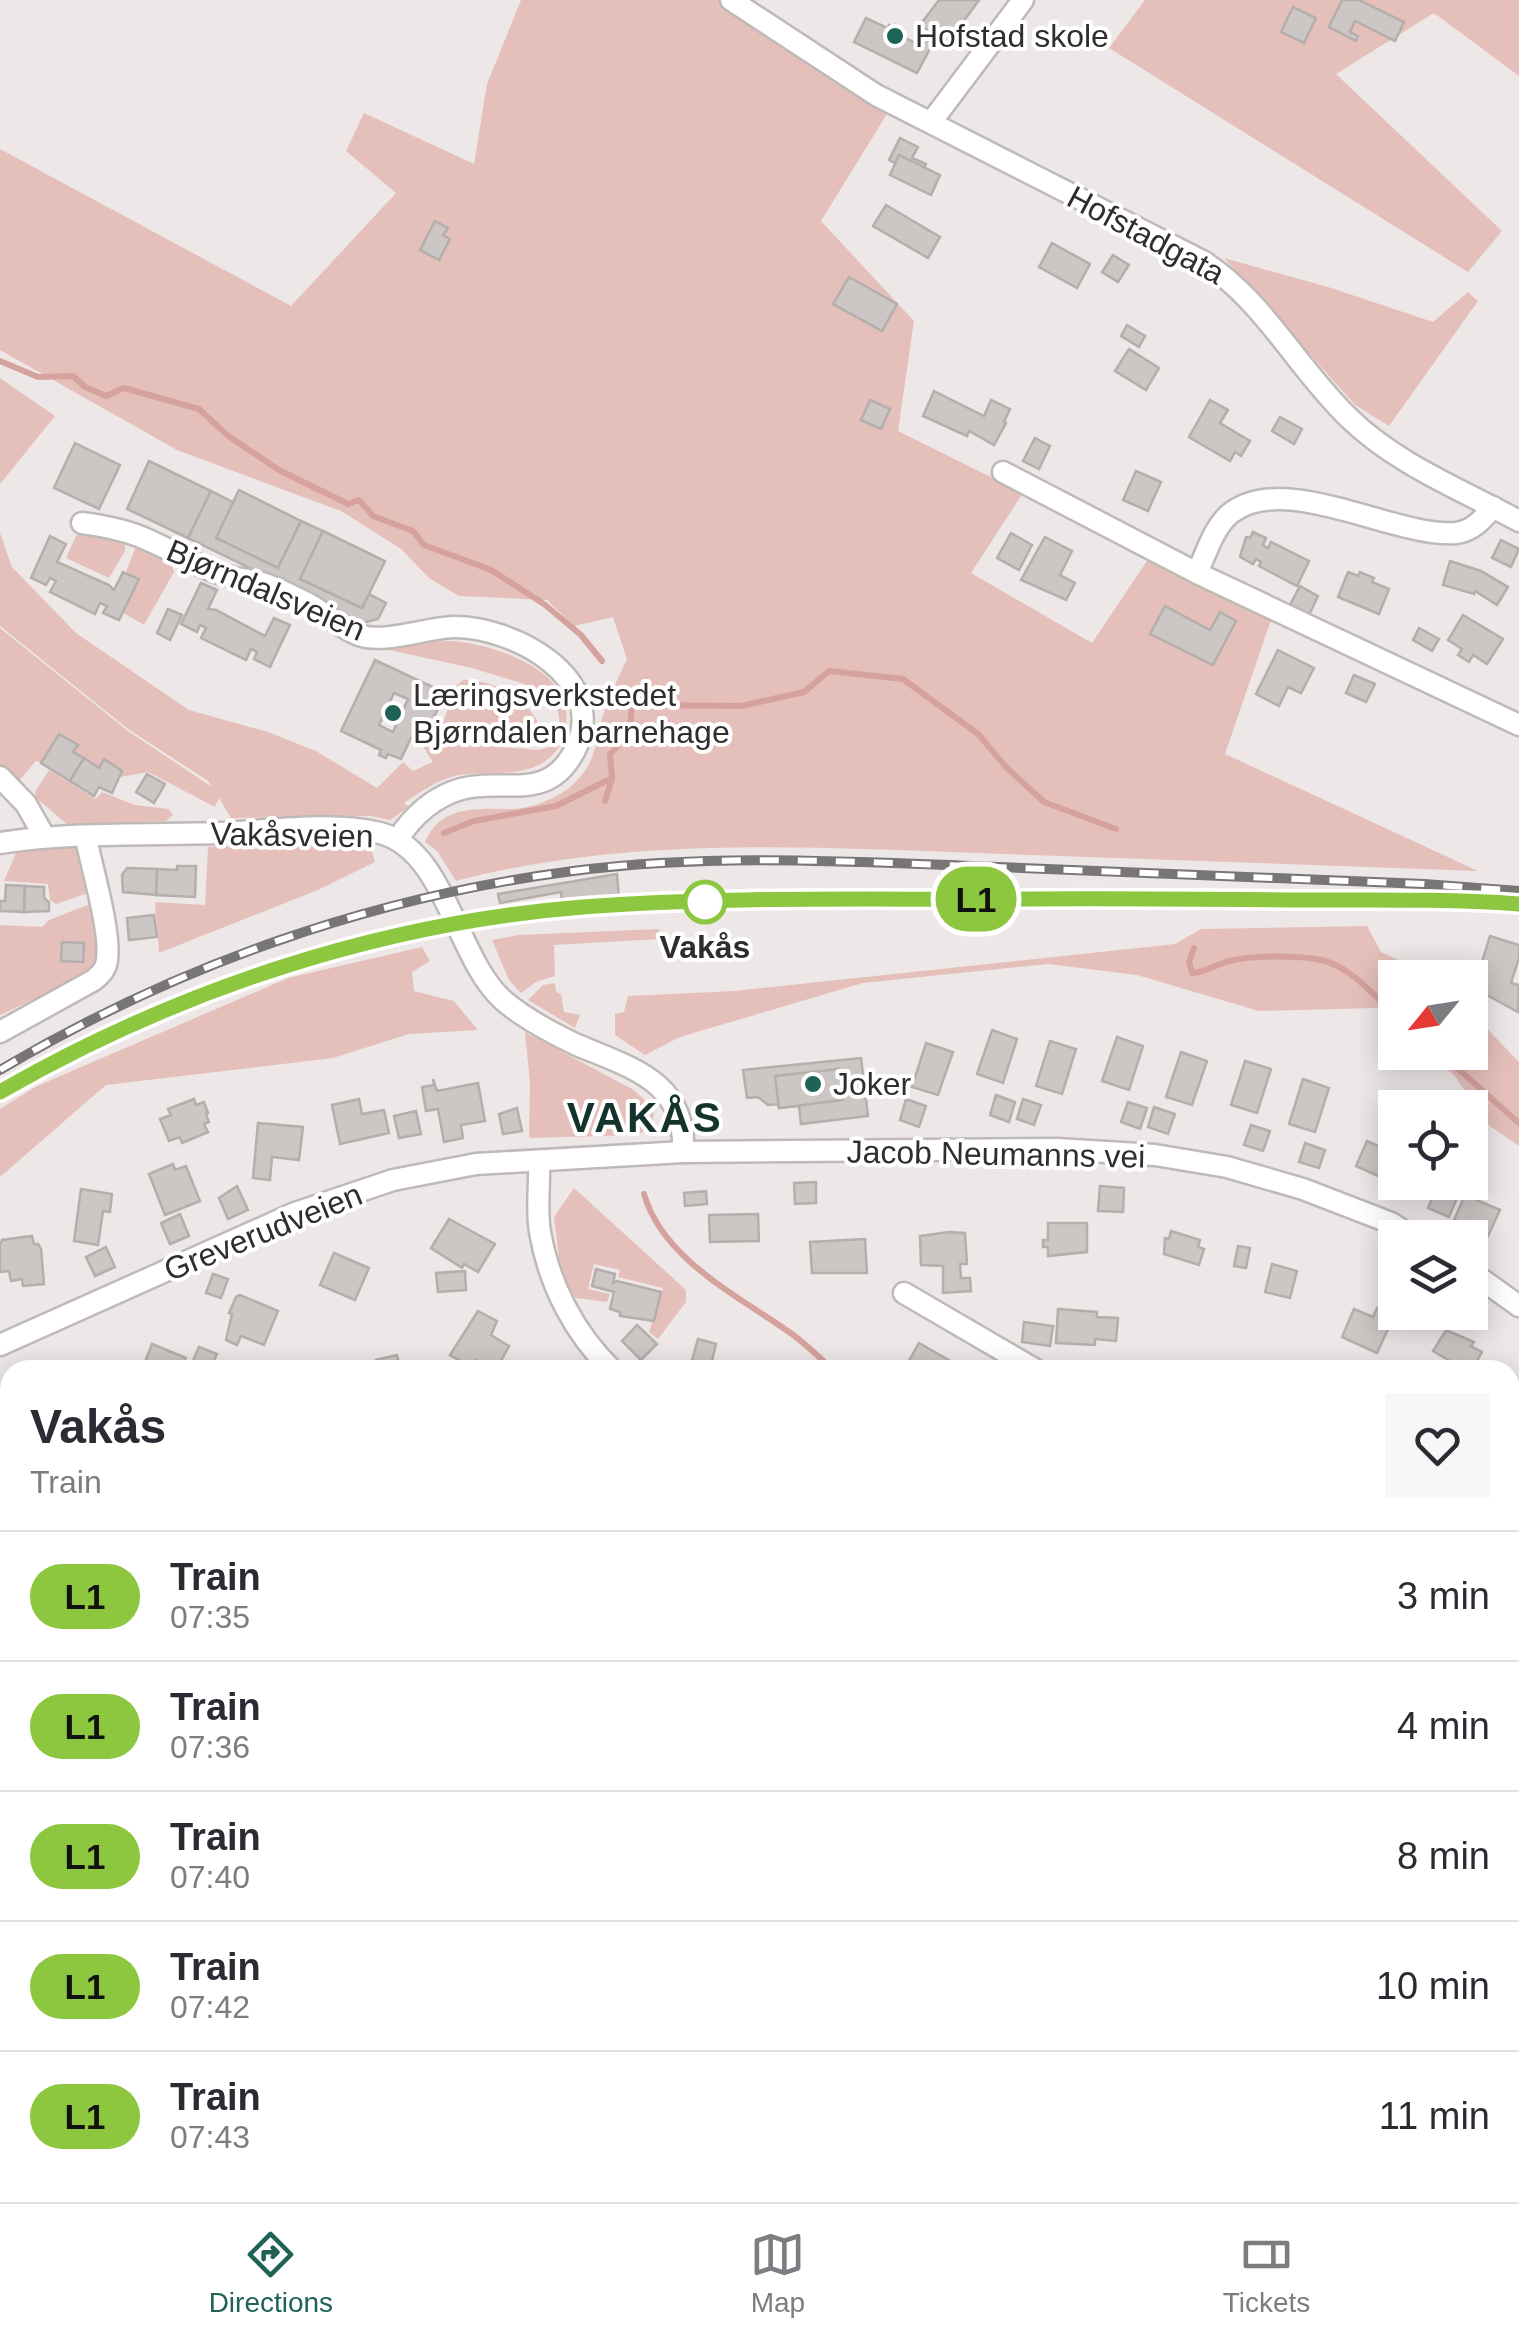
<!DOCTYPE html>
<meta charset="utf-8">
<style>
body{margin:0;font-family:Helvetica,sans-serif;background:#f7f7f7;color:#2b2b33;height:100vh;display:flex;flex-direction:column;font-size:38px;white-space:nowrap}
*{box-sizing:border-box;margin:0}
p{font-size:32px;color:#7c7c81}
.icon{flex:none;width:55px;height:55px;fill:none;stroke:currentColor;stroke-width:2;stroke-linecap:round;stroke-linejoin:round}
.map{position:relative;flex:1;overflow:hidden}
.panel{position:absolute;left:0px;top:1360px;width:1520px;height:842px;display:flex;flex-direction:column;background:#fff;border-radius:30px 30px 0 0;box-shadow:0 5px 25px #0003}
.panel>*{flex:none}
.badge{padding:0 20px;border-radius:32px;font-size:35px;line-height:65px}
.needle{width:65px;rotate:240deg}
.tools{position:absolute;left:1378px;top:960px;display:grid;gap:20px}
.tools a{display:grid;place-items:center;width:110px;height:110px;border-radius:0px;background:#fff;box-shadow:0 5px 25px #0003;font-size:50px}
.map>.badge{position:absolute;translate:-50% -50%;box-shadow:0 0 0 5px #fff}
.round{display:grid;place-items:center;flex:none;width:105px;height:105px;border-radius:0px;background:#f7f7f7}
.head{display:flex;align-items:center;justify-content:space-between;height:170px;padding:0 30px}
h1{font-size:48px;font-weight:700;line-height:75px}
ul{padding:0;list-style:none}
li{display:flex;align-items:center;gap:30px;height:130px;padding:0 30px;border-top:2px solid #e1e1e2}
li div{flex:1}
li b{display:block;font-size:38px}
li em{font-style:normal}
li .badge{min-width:110px;font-weight:700;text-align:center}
.tabs{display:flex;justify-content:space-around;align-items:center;height:140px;border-top:2px solid #e1e1e2;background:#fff;font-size:28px;color:#7c7c81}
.tabs a{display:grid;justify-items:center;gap:5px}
.tabs .active{color:#1e6355}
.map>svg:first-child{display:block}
.green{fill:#e5c0bb}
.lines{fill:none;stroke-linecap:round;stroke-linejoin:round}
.stream{stroke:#d5a29d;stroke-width:6}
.building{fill:#ccc6c5;stroke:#b4aead;stroke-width:2.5;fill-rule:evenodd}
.street-casing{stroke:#bfb9b8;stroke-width:25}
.street{stroke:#fff;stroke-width:20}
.rail-casing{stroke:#787575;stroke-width:10}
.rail{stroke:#fff;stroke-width:6;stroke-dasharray:19;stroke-linecap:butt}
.line-casing{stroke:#fff;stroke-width:22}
.line{stroke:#8dc63f;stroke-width:15}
.poi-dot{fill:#1e6355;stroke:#fff;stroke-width:4}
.stop-dot{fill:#fff;stroke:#8dc63f;stroke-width:5}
.labels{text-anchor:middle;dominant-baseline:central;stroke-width:8;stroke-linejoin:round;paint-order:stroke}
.poi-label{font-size:32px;fill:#2f2d2d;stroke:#fff;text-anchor:start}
.street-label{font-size:32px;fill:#2f2d2d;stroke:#fff}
.stop-label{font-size:32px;font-weight:bold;fill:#2f2d2d;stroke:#fff}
.district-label{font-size:42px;font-weight:bold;letter-spacing:2.5px;fill:#14332c;stroke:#fff}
</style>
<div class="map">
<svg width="1519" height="2202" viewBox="0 0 1519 2202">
<rect width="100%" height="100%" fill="#eee7e7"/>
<g class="green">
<path d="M521,0H723L890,109L821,221L914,321L898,431L1023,493L971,573L1092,643L1151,555L1272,617L1225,754L1478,871C1311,865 1144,859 977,853C802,847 627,836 456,881L437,851L425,842C441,804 478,809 513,809C532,808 556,799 570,787C600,761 593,741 605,710C611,693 619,676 627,659L613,617L574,626L547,600L459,596L429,578L401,549L341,511L177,450L0,350V149L291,306L396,193L346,151L364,113L474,164L487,84Z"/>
<path d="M1145,0H1519V76L1434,13L1336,74L1502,231L1468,272L1109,48Z"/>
<path d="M1224,258L1328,287L1433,322L1468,292L1478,301L1389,426L1355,405Z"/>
<path d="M0,378L55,416L0,484Z"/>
<path d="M87,532L105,538L124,539L125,551L109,578L66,558L76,536Z"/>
<path d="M0,533L12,567L76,633L189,710L268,732L316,751L377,788L403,762L413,771L433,762L422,745L432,738L450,743L539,750L552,746C565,725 561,703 540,689L472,668L389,650L388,647C408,645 429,641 449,641C487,642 563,667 566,711C568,729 563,748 548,759C522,779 489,770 459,775C438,779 421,792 404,803L409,807L390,820L370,816L231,818L219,798L215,807L148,772L103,780L36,761L19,781L0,765V628L128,731L212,787L208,781L128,729L0,626Z"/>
<path d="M137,544L169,556L174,572L144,625L120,611L114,602Z"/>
<path d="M463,680C499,679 541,706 544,743L454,739L439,734L456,686Z"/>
<path d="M49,770L96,799L102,792L135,805L169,809L173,815L166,821L68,825L36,798L35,792Z"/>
<path d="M357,840L375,845L372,852L375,862L318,890L159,953L155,902L205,905L208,847Z"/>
<path d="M59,845L74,847L82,853L90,888L88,893L56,904L50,900L48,884L4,881L16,853Z"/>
<path d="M90,904L94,905L100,966L46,1001L39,997L0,1015V925L42,927L49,920Z"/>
<path d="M1367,926L1381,952L1433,977L1395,978V1024L1377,1008L1259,1011L1137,975L1048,964L863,983L680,1037L645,1055L615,1035V1014L624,1012L628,996L734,991L1175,944L1201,929Z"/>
<path d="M659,929V939L554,945L555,976L536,982L521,993L509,980L492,940L518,935Z"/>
<path d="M422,947L430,961L412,972L414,991L454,1001L478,1030L409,1034L333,1058L106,1085L0,1177V1109L37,1086L288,978Z"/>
<path d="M555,983L556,992L561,994L564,1012L580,1015L575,1028L528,1000L543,985Z"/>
<path d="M1470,1011L1519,1062V1146L1487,1124L1455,1076L1428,1053L1470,1052Z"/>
<path d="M525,1032L632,1089L644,1099L654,1114L651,1128L637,1135L529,1138L530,1084Z"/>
<path d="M574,1188L686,1290V1302L658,1339L649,1332L663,1288L618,1277L620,1270L594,1264L588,1289L610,1294L607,1302L576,1298L568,1289L560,1267L554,1217Z"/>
<path d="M1335,2192L1336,2202H989L968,2193Z"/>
</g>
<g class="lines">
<g class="stream">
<path d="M0,361L38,377L73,376L85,387L106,396L124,388L199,409L227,435L279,470L348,504L359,500L373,516L413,531L424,545L491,570L544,604L581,635L602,661"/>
<path d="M630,694L650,705L741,706L804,692L829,671L903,679L978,734L1006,767L1044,802L1116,829"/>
<path d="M605,801L612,779"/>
<path d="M444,833L474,821L556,806L612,778L610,754L630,733L632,696"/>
<path d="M1194,948L1189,962L1192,973C1207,972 1216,964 1230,961C1253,955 1302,955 1325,961C1347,967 1367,988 1383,1003"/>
<path d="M1390,1010L1395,1014"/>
<path d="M1439,1052L1519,1123"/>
<path d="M644,1194C663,1260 740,1297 792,1334C807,1345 820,1358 833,1370"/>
<path d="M1510,2023L1519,2031"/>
<path d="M1101,2202H1104"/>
<path d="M1330,2202L1333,2201"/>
</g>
</g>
<g class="building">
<path d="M939,0H979L947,44L920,25Z"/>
<path d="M1342,0H1359L1404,22L1395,41L1355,21L1350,32L1358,36L1356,41L1329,27Z"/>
<path d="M1293,7L1316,18L1304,43L1281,32Z"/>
<path d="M866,18L887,28L889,25L895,28L896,25L904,30L902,36L921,46L924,39L933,43L917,73L854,42Z"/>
<path d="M900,138L918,147L912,158L926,164L924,168L899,155L895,163L889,160Z"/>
<path d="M899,155L940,175L931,195L890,175Z"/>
<path d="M886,205L940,237L928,258L873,226Z"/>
<path d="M435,221L448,228L443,235L450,239L439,260L420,250Z"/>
<path d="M1052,243L1090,264L1077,288L1039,267Z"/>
<path d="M1113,255L1129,265L1118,282L1102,272Z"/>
<path d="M849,277L897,304L882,331L833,304Z"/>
<path d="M1127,325L1145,336L1139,347L1121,336Z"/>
<path d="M1129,349L1159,368L1146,390L1115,371Z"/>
<path d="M934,391L984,416L991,400L1010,409L1004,422L1006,423L994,445L969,431L967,436L923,416Z"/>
<path d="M870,400L890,409L881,429L861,420Z"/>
<path d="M1210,400L1228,410L1220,423L1250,441L1241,456L1235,452L1230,461L1189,437Z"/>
<path d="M1280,417L1302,429L1294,444L1272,431Z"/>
<path d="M1035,438L1050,446L1039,469L1023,461Z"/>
<path d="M75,443L120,465L99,509L54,488Z"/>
<path d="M149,461L211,491L188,538L127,509Z"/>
<path d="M1136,471L1161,482L1148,511L1123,500Z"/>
<path d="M239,490L301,521L278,568L216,538Z"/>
<path d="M211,491L233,502L216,538L278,568L301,521L323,531L300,579L362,608L369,594L386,603L378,619L363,623L188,538Z"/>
<path d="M323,531L385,561L362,608L300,579Z"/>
<path d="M1253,532L1266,538L1263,545L1268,548L1271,542L1309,561L1297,586L1259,566L1261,562L1256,559L1253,564L1240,557L1246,537L1250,538Z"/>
<path d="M1011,533L1032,545L1019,570L997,558Z"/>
<path d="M50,536L66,544L57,562L109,585L114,590L123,572L139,579L119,620L103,613L107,606L100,603L95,614L50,592L56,581L50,578L46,585L31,578Z"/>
<path d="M1045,537L1072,551L1060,575L1075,583L1066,600L1021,580Z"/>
<path d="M1501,540L1519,549L1511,567L1492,558Z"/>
<path d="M1450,561L1481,571L1508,587L1497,605L1475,591L1474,594L1443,585Z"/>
<path d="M1348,572L1358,576L1360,572L1374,578L1372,582L1389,589L1379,614L1338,597Z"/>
<path d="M201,583L217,590L208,609L216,610L265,636L274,618L290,625L270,667L254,659L257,652L251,649L246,660L201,638L206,628L200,625L197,632L181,624Z"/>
<path d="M1300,586L1318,596L1309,615L1290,605Z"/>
<path d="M1165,606L1210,630L1220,612L1236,621L1213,665L1150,634Z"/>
<path d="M168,609L182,615L170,640L157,633Z"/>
<path d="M1463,615L1503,639L1487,664L1473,655L1469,662L1458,655L1462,649L1448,640Z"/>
<path d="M1419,628L1439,639L1432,651L1413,640Z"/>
<path d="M1278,650L1314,668L1301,693L1288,687L1279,706L1256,694Z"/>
<path d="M375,660L435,688L429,699L440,704L423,741L412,736L401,759L388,754L386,758L379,755L381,750L341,731ZM394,693L408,699L393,732L379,725Z"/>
<path d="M1354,675L1375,684L1366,702L1346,693Z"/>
<path d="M59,734L78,745L73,752L84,758L70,781L41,763Z"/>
<path d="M84,758L99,768L104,759L122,771L112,793L99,787L94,796L70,781Z"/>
<path d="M147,774L165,784L154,803L136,792Z"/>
<path d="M177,866H196L195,897L156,895L157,869L177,870Z"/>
<path d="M127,868L157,869L156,895L123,892L122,875Z"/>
<path d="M617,874L619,899L562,903L561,892L500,903L498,894Z"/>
<path d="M6,885L25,886L24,912L0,911V901H5Z"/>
<path d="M25,886L44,887V898L49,902V911L24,912Z"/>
<path d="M154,915L157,937L129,940L127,918Z"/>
<path d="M1490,936L1519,945V958L1511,983L1519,985L1518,1012L1474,988Z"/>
<path d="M62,942L84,943L83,962L61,961Z"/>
<path d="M992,1030L1017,1039L1003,1083L977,1074Z"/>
<path d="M1117,1037L1143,1046L1129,1090L1102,1081Z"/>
<path d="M1050,1041L1076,1049L1062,1094L1036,1086Z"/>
<path d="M926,1043L953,1052L938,1095L912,1087Z"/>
<path d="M1181,1052L1207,1061L1192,1105L1166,1097Z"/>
<path d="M861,1058L868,1116L801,1124L799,1106L779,1108L778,1104L768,1105L758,1097L747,1098L743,1070Z"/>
<path d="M1245,1061L1271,1069L1257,1113L1231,1105Z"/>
<path d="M839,1069L843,1100L779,1108L775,1076Z"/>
<path d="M433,1079L437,1091L478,1083L485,1121L461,1125L463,1138L444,1142L438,1109L426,1111L422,1087L434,1085Z"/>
<path d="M1303,1079L1329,1088L1315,1132L1289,1124Z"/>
<path d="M996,1095L1015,1102L1009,1122L990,1115Z"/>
<path d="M194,1099L196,1105L204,1102L208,1113L206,1114L209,1122L204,1124L208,1132L182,1143L180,1137L169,1141L160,1119L171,1115L168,1109Z"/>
<path d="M359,1099L362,1114L384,1110L389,1133L340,1144L332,1105Z"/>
<path d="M906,1099L926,1106L919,1127L900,1120Z"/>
<path d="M1023,1099L1041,1105L1034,1125L1017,1119Z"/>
<path d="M1128,1102L1147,1108L1140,1129L1121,1122Z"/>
<path d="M1154,1107L1175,1114L1168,1134L1148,1127Z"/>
<path d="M517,1108L522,1131L503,1134L499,1114Z"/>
<path d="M416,1111L421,1134L399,1138L394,1116Z"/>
<path d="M258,1123L303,1127L299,1160L272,1157L270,1180L253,1178Z"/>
<path d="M1251,1125L1270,1131L1263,1151L1244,1145Z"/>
<path d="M1367,1141L1395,1153V1182H1405L1400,1195L1383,1184L1385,1179L1356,1166Z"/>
<path d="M1305,1143L1325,1150L1319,1168L1299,1162Z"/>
<path d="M173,1164L175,1170L186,1166L200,1201L165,1215L149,1174Z"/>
<path d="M816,1182V1203L795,1204L794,1183Z"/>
<path d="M237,1186L248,1210L228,1219L219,1198Z"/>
<path d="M1100,1186L1124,1188L1123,1212L1098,1211Z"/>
<path d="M81,1189L112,1194L110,1212L103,1211L98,1245L74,1241Z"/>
<path d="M1436,1189L1457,1198L1449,1217L1428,1208Z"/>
<path d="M706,1191L707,1204L685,1206L684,1193Z"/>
<path d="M1465,1195L1500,1210L1488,1236L1454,1220Z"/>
<path d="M180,1214L189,1236L170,1244L161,1223Z"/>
<path d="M758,1214L759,1241L710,1242L709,1215Z"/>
<path d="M449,1219L495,1244L478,1272L464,1264L462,1268L431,1248Z"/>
<path d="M1048,1223H1087V1252L1048,1256V1247H1043V1240H1048Z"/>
<path d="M1171,1231L1200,1240L1198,1247L1204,1249L1199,1265L1164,1254L1165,1238L1169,1239Z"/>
<path d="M949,1232L965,1233L967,1264H960L961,1278H970L971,1291L943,1293V1266L921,1265L920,1236Z"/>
<path d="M32,1236L34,1244H38L41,1249L44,1284L23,1286L22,1279L11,1281L9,1271L0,1272V1245L2,1240Z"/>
<path d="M865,1239L867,1273H812L810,1242Z"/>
<path d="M1238,1246L1250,1248L1246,1268L1234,1266Z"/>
<path d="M106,1247L115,1267L95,1276L86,1257Z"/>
<path d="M334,1253L369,1268L355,1300L320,1285Z"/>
<path d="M1272,1264L1297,1271L1290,1298L1265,1292Z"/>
<path d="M596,1269L615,1274L613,1283L617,1281L661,1292L654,1321L620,1316V1312L610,1309L614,1292L592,1286Z"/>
<path d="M465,1271L466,1290L438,1292L436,1273Z"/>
<path d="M213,1274L228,1279L221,1298L206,1293Z"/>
<path d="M240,1295L278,1311L264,1345L241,1336L237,1345L226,1340L232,1314L229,1313L236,1297Z"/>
<path d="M1377,1308L1394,1316L1377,1353L1342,1337L1354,1309L1373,1317Z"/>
<path d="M1058,1309L1097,1312V1317L1118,1318L1116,1341L1095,1339V1345L1056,1343Z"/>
<path d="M478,1311L497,1321L491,1335L509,1346L496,1370L475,1360L471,1367L450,1355Z"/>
<path d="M1024,1322L1053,1326L1050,1346L1022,1342Z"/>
<path d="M637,1325L657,1344L641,1360L622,1341Z"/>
<path d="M1446,1330L1474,1342L1471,1346L1482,1352L1472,1370H1465L1433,1351Z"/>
<path d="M698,1339L716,1344L711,1365L692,1360Z"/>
<path d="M919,1343L966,1370H912L906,1366Z"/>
<path d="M152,1344L186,1358L181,1370H142Z"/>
<path d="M199,1347L217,1354L210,1370L192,1363Z"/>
<path d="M397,1355L401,1370H379L376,1360Z"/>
<path d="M1154,1362L1211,1369V1370H1153Z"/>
<path d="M1510,1463L1519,1467V1499L1510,1495Z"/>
<path d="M1510,1630L1519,1637V1677L1515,1681L1510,1677Z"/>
<path d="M6,2040L10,2051V2079L0,2081V2042Z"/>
<path d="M772,2192H803L799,2202H768Z"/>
<path d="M1384,2192H1412L1415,2202H1387Z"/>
</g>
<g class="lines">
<g class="street-casing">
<g id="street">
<path d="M731,0L876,95L1204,262C1265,302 1297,368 1349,418C1396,464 1462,490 1519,521"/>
<path d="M932,121L1023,0"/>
<path d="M1003,472L1197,573L1519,725"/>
<path d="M82,523C105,526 127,530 148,540C174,551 198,567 224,575C236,579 249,579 262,583C276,587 290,595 303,601C323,610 342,630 362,636C386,643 427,628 453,627C512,626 611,678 575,750C547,804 505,777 461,789C433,797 412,817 397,840"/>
<path d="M1197,573C1206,554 1214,526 1231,513C1285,471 1395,538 1456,533C1473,531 1483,519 1493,507"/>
<path d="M0,777L26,804L44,836"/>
<path d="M0,843C72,832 147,835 220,833C269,831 333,821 380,833C446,850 456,959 504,1001C525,1019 550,1032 575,1044C628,1067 687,1080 683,1152"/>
<path d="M0,1032L94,980C101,974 106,969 107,960C111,931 92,869 86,838"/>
<path d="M539,1161C540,1184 536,1210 540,1232C549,1284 574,1333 612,1370"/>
<path d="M1470,1271L1519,1306"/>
<path d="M904,1293L1036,1370"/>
<path d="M0,1345L295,1213L393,1180L476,1164L683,1152L1057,1149L1155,1155L1227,1167L1303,1189L1391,1223L1414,1238"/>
<path d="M0,1552L10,1563"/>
<path d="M1510,1720L1519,1728"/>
<path d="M0,1972L10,1983"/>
<path d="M204,2192L215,2202"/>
<path d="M608,2192L623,2202"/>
<path d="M1344,2192V2202"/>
<path d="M456,2202L464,2192"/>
</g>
</g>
<use href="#street" class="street"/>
<g class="rail-casing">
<g id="rail">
<path d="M0,1070C175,966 371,897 573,871C705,854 839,861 972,866C1122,872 1273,878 1424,884L1519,891"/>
<path d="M0,1092C178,990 374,928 577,908C700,895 827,901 950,899C1128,897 1307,895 1484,902"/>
</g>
</g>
<use href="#rail" class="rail"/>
</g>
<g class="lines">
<g class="line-casing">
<path id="line" d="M0,1092C177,990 379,923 583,907C725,896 869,900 1012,899C1111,898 1210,899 1308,900C1379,900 1449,899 1519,904"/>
</g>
<use href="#line" class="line"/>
</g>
<g class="poi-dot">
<circle cx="895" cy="36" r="10"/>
<circle cx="393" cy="713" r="10"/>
<circle cx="813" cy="1084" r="10"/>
</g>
<circle class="stop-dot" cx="705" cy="902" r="20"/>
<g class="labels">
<g class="poi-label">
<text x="915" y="36">Hofstad skole</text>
<text x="413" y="695">Læringsverkstedet<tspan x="413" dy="37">Bjørndalen barnehage</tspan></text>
<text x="833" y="1084">Joker</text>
</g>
<g class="street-label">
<text transform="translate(1146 235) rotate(28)">Hofstadgata</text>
<text transform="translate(266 590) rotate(23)">Bjørndalsveien</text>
<text transform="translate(292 835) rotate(1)">Vakåsveien</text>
<text transform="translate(996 1154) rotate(1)">Jacob Neumanns vei</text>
<text transform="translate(263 1232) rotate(-22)">Greverudveien</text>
</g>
<g class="stop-label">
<text x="705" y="947">Vakås</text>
</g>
<g class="district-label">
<text x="645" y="1117">VAKÅS</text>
</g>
</g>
</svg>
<div class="tools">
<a><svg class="needle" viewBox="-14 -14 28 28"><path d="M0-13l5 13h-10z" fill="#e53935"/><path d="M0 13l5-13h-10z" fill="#7c7c81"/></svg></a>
<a><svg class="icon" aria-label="locate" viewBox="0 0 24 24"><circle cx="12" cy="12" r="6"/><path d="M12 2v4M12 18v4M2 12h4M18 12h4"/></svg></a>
<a><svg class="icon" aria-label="layers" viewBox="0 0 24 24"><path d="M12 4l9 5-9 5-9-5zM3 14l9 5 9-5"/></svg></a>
</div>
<b class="badge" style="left:976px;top:899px;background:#8dc63f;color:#111">L1</b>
<section class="panel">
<div class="head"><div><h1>Vakås</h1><p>Train</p></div><a class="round"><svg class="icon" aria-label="heart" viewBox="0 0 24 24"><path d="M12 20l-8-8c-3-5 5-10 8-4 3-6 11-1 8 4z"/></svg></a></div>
<ul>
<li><span class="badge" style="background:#8dc63f;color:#111">L1</span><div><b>Train</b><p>07:35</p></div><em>3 min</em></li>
<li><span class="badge" style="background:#8dc63f;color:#111">L1</span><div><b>Train</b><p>07:36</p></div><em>4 min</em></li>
<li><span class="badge" style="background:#8dc63f;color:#111">L1</span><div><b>Train</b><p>07:40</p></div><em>8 min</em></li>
<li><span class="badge" style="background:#8dc63f;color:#111">L1</span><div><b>Train</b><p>07:42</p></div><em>10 min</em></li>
<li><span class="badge" style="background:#8dc63f;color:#111">L1</span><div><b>Train</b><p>07:43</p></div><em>11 min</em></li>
</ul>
</section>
</div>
<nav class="tabs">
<a class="active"><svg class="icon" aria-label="directions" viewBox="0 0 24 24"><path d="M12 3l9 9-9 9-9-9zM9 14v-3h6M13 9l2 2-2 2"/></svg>Directions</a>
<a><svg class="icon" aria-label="map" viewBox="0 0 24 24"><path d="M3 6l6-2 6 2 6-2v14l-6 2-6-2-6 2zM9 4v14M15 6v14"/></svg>Map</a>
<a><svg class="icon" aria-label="tickets" viewBox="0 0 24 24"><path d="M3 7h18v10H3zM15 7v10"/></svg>Tickets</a>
</nav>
